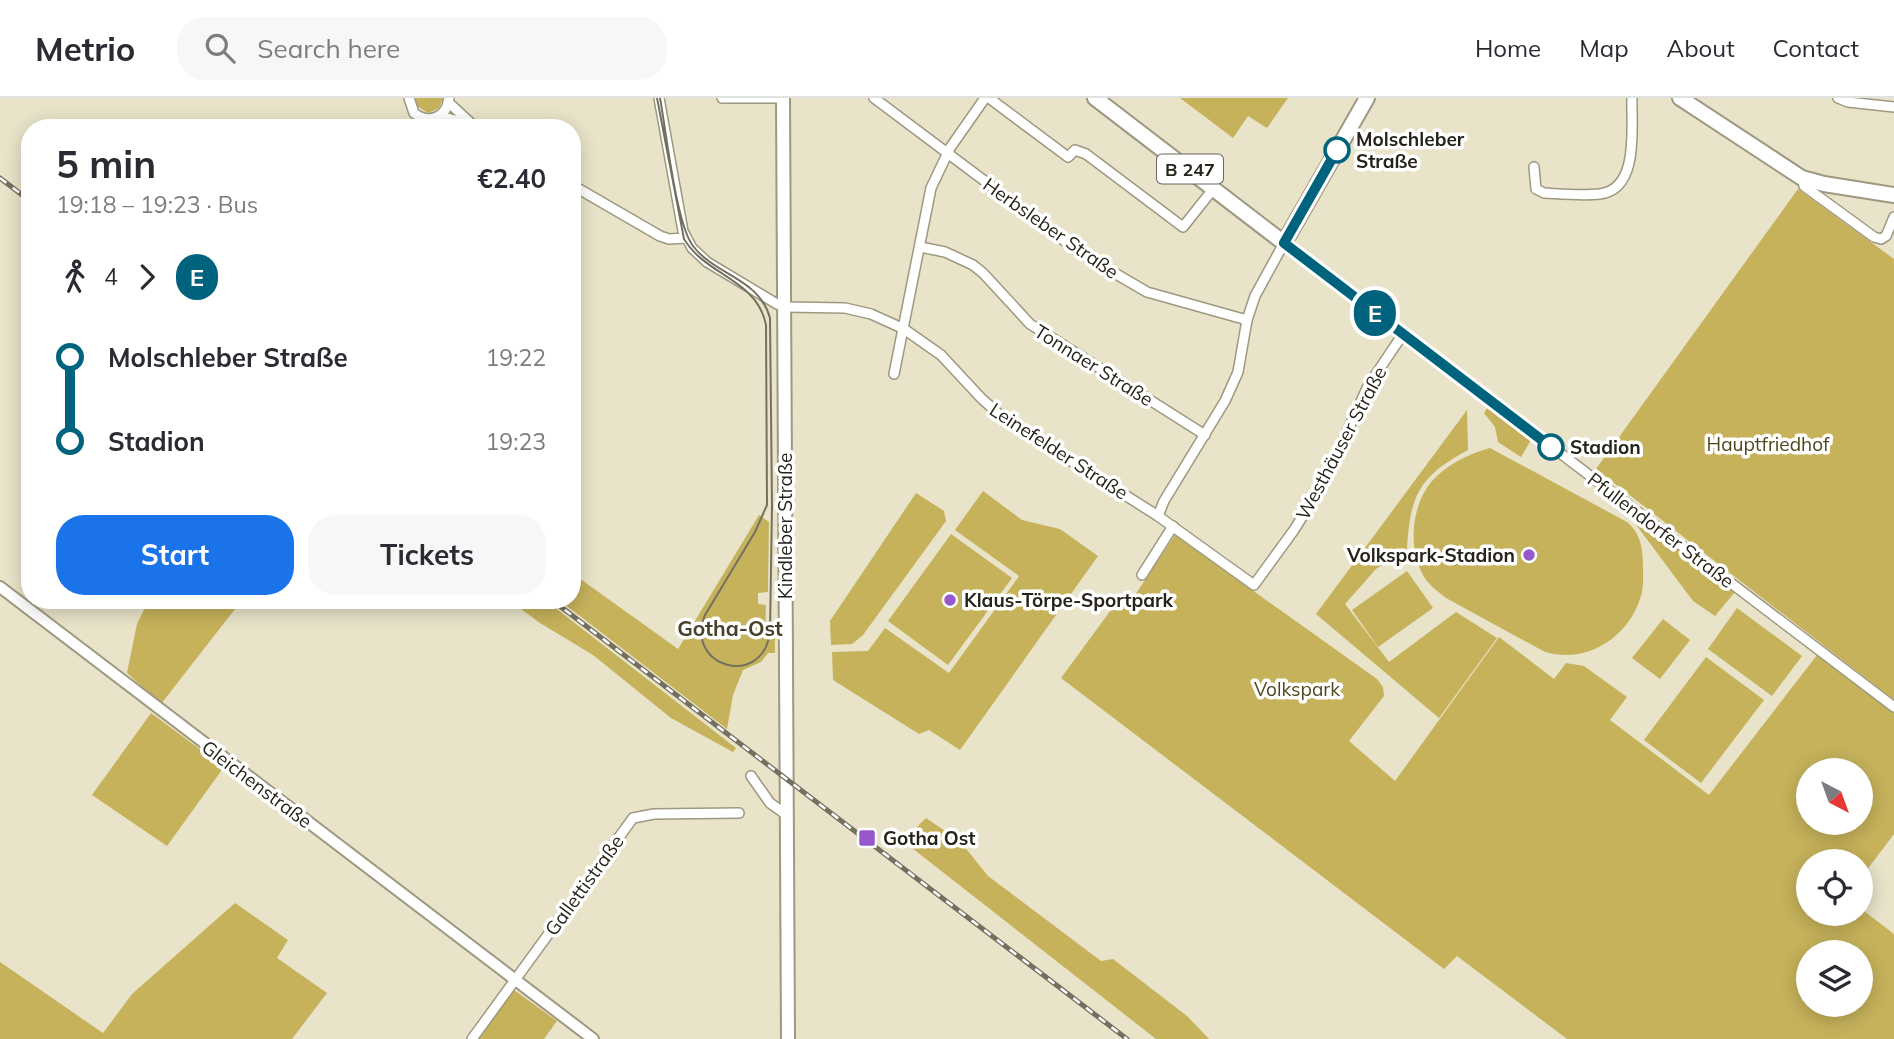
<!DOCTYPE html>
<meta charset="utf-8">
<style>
body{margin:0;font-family:Mulish,sans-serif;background:#f7f7f7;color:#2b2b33;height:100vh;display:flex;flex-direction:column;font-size:26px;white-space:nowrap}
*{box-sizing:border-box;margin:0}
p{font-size:23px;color:#7c7c81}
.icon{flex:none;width:38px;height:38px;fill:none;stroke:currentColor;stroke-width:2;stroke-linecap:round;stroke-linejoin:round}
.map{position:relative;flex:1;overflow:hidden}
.details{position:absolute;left:21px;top:21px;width:560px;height:490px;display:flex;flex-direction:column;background:#fff;border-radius:28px;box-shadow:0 4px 18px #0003}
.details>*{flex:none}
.badge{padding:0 14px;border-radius:23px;font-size:24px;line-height:46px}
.needle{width:46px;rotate:139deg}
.fabs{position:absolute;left:1796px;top:660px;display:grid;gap:14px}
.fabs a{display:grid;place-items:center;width:77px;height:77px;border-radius:50%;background:#fff;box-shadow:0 4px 18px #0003;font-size:35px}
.map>.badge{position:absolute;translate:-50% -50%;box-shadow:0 0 0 4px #fff}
.legs{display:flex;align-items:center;gap:10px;height:77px;padding:0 35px;font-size:23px}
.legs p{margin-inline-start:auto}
.headline{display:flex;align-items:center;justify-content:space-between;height:119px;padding:0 35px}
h1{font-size:38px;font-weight:700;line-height:52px}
.button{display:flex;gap:14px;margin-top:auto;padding:14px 35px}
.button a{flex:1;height:80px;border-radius:28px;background:#1a73e8;color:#fff;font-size:28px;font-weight:700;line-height:80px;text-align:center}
.button a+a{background:#f7f7f7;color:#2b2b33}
ul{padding:0 35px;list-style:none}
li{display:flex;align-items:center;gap:24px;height:84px;font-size:26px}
li i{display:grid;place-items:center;width:10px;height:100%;margin:0 9px;background:currentColor}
li i::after{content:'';width:18px;height:18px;margin:-9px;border:5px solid;border-radius:50%;background:#fff}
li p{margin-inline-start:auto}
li:first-child i{background:linear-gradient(#0000 50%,currentColor 0)}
li:last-child i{background:linear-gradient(currentColor 50%,#0000 0)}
header{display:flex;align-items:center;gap:42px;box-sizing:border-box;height:98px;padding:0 35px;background:#fff;border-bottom:2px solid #e1e1e2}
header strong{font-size:33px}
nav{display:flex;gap:38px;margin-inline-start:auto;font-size:24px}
.search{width:490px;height:63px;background:#f7f7f7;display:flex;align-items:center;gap:18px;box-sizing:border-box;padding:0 24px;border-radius:28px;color:#7c7c81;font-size:26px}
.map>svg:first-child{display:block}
.green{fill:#c6b25b;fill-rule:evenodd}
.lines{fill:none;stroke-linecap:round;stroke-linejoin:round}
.minor-casing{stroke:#9e9880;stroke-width:12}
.tertiary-casing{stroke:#9e9880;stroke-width:14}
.secondary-casing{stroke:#9e9880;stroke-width:16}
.primary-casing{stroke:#9e9880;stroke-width:18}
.minor{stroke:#fff;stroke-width:9}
.tertiary{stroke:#fff;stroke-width:10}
.secondary{stroke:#fff;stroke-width:12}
.primary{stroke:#fff;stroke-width:14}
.tram{stroke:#747060;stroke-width:2}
.rail-casing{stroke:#747060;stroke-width:5}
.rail{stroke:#fff;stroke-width:2.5;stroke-dasharray:8;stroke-linecap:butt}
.line-1-casing{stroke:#fff;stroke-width:16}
.line-1{stroke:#00637d;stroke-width:10}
.stop-1-dot{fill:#fff;stroke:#00637d;stroke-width:3.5}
.poi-dot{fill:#9758ce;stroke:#fff;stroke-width:2.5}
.labels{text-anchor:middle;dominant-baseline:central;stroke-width:7;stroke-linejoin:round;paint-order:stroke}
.shield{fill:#fff;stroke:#67655f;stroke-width:2}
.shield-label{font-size:18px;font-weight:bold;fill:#26231a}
.stop-label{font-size:19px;font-weight:bold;fill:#26231a;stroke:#fff;text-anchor:start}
.street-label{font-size:19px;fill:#26231a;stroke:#fff}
.park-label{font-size:19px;fill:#51471c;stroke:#fff}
.poi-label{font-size:19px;font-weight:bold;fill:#26231a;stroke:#fff;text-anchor:start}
.neighbourhood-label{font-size:21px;font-weight:bold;fill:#46412b;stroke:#fff}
</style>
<header>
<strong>Metrio</strong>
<div class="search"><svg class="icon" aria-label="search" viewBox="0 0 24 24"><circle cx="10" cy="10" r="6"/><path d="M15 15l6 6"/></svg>Search here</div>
<nav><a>Home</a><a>Map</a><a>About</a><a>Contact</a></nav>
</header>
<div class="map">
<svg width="1894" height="941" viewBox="0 0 1894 941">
<rect width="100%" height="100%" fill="#e9e3c9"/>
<g class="green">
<path d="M415,0H442L443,1L439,10L428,15L417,8Z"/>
<path d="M1180,0H1288L1267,30L1248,18L1233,40Z"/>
<path d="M1798,91L1894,161V602L1596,371Z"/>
<path d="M1488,309L1531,342L1521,359L1498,344L1495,329L1484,315Z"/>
<path d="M1467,312L1468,352C1420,378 1410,396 1407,451L1376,471L1345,506L1389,564L1456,514L1497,540L1439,620L1316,516Z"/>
<path d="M1490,350L1627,424C1641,436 1643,451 1643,468C1643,479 1644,491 1640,501C1627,541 1585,566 1545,554L1446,500C1436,492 1426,485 1421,473C1407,443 1413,399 1438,377C1452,364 1472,355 1490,350Z"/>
<path d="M983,393L1022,422L1060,431L1098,458L960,652L929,632L919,636L833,582L832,554L868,553L885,530L949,575L1019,478L955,432Z"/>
<path d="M916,395L944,413L946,423L863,537L852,546L831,547L830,523Z"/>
<path d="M759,417L769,424L768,494L758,495V506L766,507L765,536L775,537V555H768L761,564L743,572L733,597L727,631L559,502H572V475L678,551Z"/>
<path d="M1633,417L1735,494L1715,518L1693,503L1631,420Z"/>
<path d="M951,436L1012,480L948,567L888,523Z"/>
<path d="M1175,437L1377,581L1383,589L1384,598L1349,643L1395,683L1499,539L1554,581L1566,565L1584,568L1627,599L1610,622L1709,697L1817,557L1894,615V736L1860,781V763H1808V816H1860V810L1894,836V941H1567L1457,858L1444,871L1061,580L1119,501L1127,509ZM1860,672V724H1808V672ZM1808,854H1860V906H1808Z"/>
<path d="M1407,473L1433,510L1378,549L1352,512Z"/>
<path d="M149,502H242L161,606L127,575L137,526Z"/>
<path d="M509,502H545L736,650L733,654L671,620L593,557L540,525Z"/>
<path d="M1737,510L1802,558L1772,598L1708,551Z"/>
<path d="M1663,521L1690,542L1660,581L1632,560Z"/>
<path d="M1706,559L1764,602L1701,685L1644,642Z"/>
<path d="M151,615L224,669L167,748L92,697Z"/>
<path d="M926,720L960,743L988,778L1101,863L1113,861L1187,918L1209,941H1156L903,743Z"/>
<path d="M235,805L288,842L277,860L327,895L292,941H0V864L103,935L132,896Z"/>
<path d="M514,892L557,923L544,941H479Z"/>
</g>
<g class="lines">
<g class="minor-casing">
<g id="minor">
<path d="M409,0L414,15C429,27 447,19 449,0"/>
<path d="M659,0L683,133L692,150L707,164L777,206L786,209L845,210L871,216L904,231L941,257L981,300L1002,319L1158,418L1254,487L1294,432L1325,382L1368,288L1403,236"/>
<path d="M722,0H777"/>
<path d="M874,0L1082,156L1147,194L1247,222"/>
<path d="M989,0L1068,59L1075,52L1086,56L1183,129L1214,90"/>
<path d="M1838,0L1848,4L1894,9"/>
<path d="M448,4L476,30"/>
<path d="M440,18L469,26"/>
<path d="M1534,69L1536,91L1544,95C1562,96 1582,98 1600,96C1640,91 1631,28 1632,0"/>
<path d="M1802,80L1804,88L1874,139L1881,141L1886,138L1894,119"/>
<path d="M572,87L660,138L669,141L686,140"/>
<path d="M920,149L945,154L973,167L983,175L1030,226L1205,337"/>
<path d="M894,276L931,90L950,50L985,0"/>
<path d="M1158,418L1164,403L1225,303L1238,274L1247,222L1255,198L1284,145L1894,609"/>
<path d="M1142,477L1173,428"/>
<path d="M751,678L770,705L784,715"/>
<path d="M472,941L633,720L654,716L739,715"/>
</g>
</g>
<g class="tertiary-casing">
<path id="tertiary" d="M0,489L593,941"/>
</g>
<g class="secondary-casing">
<path id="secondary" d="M783,0L788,941"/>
</g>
<g class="primary-casing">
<g id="primary">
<path d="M1095,0L1284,145L1367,0"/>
<path d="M1680,0L1802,80L1824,86L1894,97"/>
</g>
</g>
<use href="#minor" class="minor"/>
<use href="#tertiary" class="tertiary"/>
<use href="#secondary" class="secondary"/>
<use href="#primary" class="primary"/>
<path class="tram" d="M657,0L684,141C706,178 757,181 766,227L767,407L755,434L705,517C684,570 763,591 770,534L772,408L770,220C759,180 716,178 693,148C676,126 666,32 660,0"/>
<g class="rail-casing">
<g id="rail">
<path d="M0,80L30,103"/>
<path d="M552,502L1127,941"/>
</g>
</g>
<use href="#rail" class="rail"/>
</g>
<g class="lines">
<g class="line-1-casing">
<path id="line-1" d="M1337,52L1284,145L1551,349"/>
</g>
<use href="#line-1" class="line-1"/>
</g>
<g class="stop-1-dot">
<circle cx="1337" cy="52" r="12"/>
<circle cx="1551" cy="349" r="12"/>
</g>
<g class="poi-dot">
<circle cx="1529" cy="457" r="7"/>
<circle cx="950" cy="502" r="7"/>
<rect x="858" y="731" width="18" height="18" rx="3.5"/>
</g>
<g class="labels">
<rect class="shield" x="1157" y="56.5" width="66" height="29" rx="5"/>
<g class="shield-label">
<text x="1190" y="71">B 247</text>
</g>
<g class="stop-label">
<text x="1356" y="41">Molschleber<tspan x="1356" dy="22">Straße</tspan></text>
<text x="1570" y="349">Stadion</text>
</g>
<g class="street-label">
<text transform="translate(1051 130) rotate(35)">Herbsleber Straße</text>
<text transform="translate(1094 267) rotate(32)">Tonnaer Straße</text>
<text transform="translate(1341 345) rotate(-62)">Westhäuser Straße</text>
<text transform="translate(1059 353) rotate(33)">Leinefelder Straße</text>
<text transform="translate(785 428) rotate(-90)">Kindleber Straße</text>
<text transform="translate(1661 432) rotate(37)">Pfullendorfer Straße</text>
<text transform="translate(257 686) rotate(37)">Gleichenstraße</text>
<text transform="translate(584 787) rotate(-54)">Gallettistraße</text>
</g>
<g class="park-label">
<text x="1768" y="346">Hauptfriedhof</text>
<text x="1297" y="591">Volkspark</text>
</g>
<g class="poi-label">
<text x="1515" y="457" text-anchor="end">Volkspark-Stadion</text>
<text x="964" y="502">Klaus-Törpe-Sportpark</text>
<text x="883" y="740">Gotha Ost</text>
</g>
<g class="neighbourhood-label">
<text x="730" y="530">Gotha-Ost</text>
</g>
</g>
</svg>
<div class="fabs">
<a><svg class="needle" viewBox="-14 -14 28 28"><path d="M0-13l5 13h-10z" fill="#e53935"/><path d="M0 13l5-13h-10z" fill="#7c7c81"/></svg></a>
<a><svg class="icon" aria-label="locate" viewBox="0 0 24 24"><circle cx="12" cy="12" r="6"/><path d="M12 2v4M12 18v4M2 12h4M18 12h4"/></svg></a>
<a><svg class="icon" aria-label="layers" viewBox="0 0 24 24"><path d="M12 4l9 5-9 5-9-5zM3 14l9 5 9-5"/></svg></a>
</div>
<b class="badge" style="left:1375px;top:215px;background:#00637d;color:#fff">E</b>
<section class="details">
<div class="headline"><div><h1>5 min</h1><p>19:18 – 19:23 · Bus</p></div><b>€2.40</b></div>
<div class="legs"><svg class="icon" aria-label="walk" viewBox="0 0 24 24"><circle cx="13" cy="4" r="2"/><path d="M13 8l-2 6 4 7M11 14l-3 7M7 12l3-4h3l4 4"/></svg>4<svg class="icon" aria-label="forward" viewBox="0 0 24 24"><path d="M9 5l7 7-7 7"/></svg><b class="badge" style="background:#00637d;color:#fff">E</b></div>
<ul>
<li><i style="color:#00637d"></i><b>Molschleber Straße</b><p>19:22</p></li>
<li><i style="color:#00637d"></i><b>Stadion</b><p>19:23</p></li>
</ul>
<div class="button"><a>Start</a><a>Tickets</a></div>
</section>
</div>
